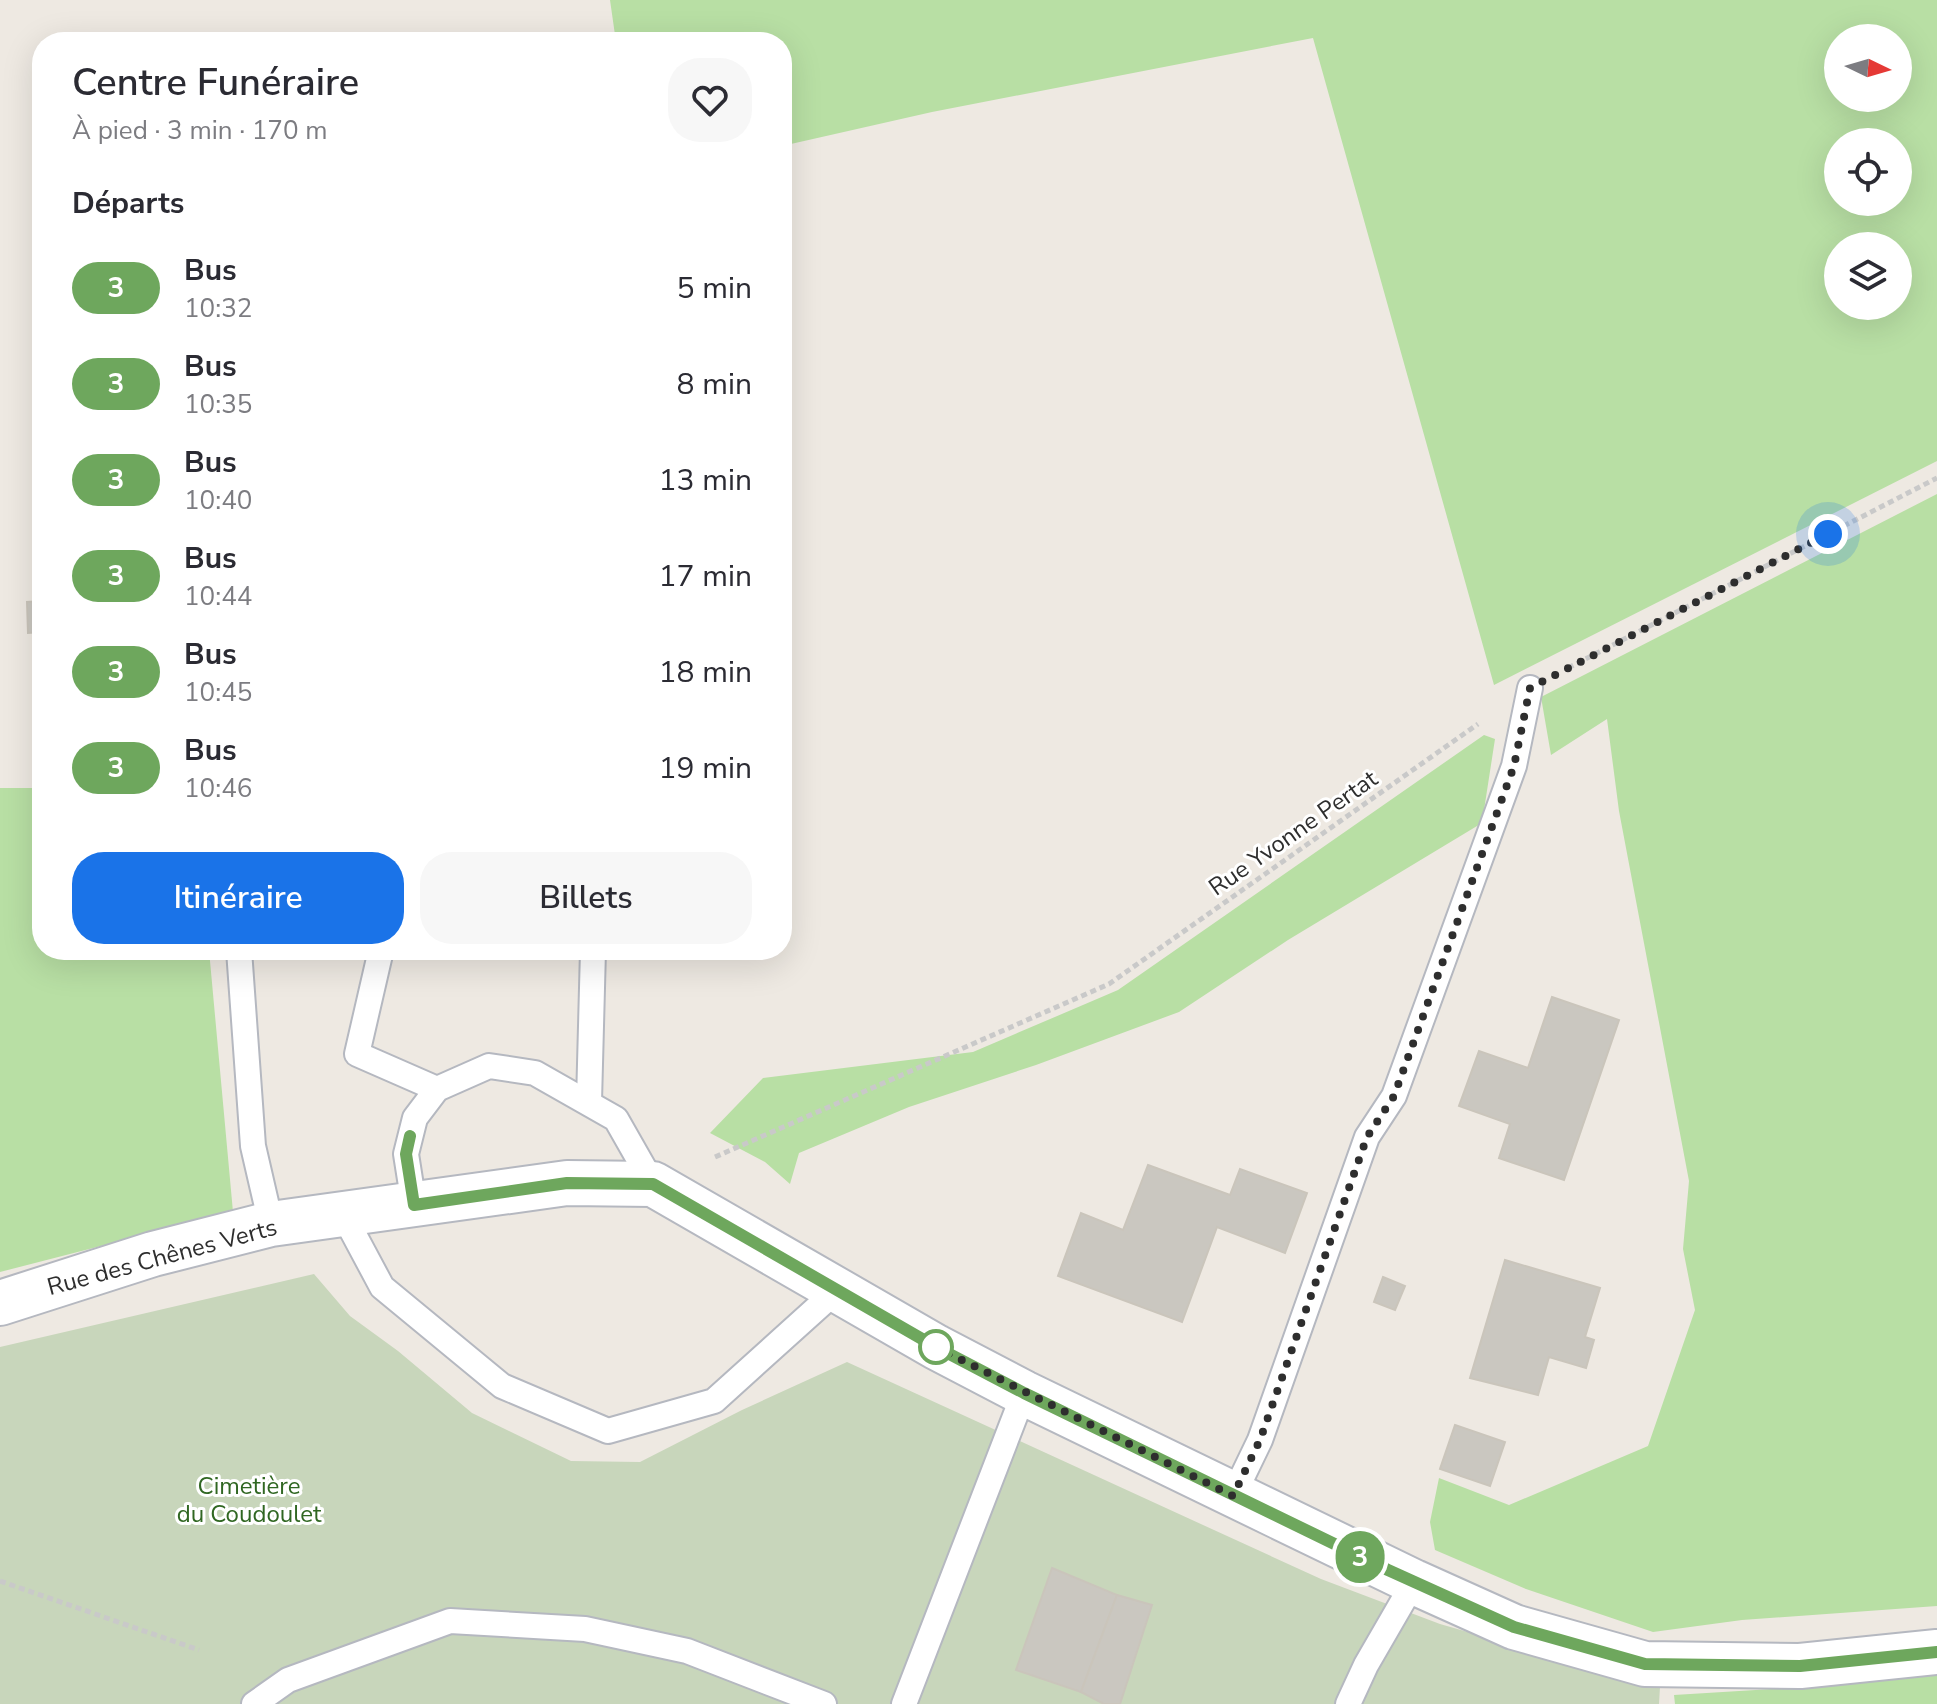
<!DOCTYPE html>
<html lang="fr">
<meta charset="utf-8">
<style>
body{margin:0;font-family:"Nunito Sans",sans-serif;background:#f7f7f7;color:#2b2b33;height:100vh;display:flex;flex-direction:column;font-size:30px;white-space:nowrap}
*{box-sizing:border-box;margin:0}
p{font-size:26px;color:#7c7c81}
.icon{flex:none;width:44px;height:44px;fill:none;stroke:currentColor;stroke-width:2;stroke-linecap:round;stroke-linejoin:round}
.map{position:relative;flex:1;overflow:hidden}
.drawer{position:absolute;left:32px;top:32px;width:760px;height:928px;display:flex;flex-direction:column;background:#fff;border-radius:32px;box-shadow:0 8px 32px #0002}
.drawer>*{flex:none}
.badge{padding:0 16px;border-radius:26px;font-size:28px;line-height:52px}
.needle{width:52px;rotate:95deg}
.tools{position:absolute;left:1824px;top:24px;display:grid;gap:16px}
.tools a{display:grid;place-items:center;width:88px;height:88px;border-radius:50%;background:#fff;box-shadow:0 8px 32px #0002;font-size:40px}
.you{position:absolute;width:40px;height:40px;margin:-20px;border:6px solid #fff;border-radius:50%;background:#1a73e8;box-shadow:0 0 0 12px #1a73e833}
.map>.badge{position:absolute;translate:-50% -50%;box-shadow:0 0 0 4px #fff}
h2{padding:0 40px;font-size:30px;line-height:72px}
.round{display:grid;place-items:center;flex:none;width:84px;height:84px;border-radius:32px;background:#f7f7f7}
.headline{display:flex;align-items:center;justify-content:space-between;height:136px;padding:0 40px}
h1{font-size:38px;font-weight:600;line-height:60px}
.primary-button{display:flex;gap:16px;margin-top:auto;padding:16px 40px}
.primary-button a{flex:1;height:92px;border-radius:32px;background:#1a73e8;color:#fff;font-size:32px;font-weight:600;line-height:92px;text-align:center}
.primary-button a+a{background:#f7f7f7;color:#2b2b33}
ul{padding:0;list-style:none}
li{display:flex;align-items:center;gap:24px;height:96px;padding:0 40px}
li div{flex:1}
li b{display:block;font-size:30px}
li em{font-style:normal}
li .badge{min-width:88px;font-weight:700;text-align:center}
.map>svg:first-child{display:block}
.green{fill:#b8dfa4;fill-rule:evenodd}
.cemetery{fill:#c8d6bb}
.building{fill:#cac7c0;stroke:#cac5bb;stroke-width:2}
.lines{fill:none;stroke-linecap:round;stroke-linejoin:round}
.service-casing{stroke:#b5b8c0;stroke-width:28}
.minor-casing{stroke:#b5b8c0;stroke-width:48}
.path{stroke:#c9c9c9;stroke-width:5;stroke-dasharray:6 4;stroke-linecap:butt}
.service{stroke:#fff;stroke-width:24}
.minor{stroke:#fff;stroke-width:44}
.line-casing{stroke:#fff;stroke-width:18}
.line{stroke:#6ea75d;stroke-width:12}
.walk{stroke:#2e2e2e;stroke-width:8;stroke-dasharray:0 14.4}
.stop-dot{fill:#fff;stroke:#6ea75d;stroke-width:4}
.labels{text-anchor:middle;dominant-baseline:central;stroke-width:6;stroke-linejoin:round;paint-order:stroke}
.street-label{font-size:24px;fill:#2e2e2e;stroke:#fff}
.park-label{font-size:24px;fill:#306722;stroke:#fff}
</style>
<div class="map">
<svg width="1937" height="1704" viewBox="0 0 1937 1704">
<rect width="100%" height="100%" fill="#eee9e2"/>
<g class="green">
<path d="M610,0H1937V461L1494,685L1313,38L932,112L782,146V42H616ZM1898,38V98H1838V38ZM1898,142V202H1838V142ZM1838,246H1898V306H1838Z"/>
<path d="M1937,494V1606L1742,1620L1653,1632L1526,1589L1435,1550L1430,1522L1439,1478L1509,1505L1648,1446L1695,1310L1683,1249L1689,1181L1619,811L1607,719L1551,755L1541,697Z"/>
<path d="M1484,735L1495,739L1482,823L1288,940L1179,1012L1036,1065L909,1107L799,1153L790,1184L765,1162L710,1133L763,1078L973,1052L1118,990Z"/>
<path d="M0,788H42V950H209L233,1212L0,1272Z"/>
<path d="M1937,1671V1704H1675L1674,1695L1853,1684Z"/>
</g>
<path class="cemetery" d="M314,1274L350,1316L398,1351L472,1413L571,1461L640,1462L742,1410L847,1362L1321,1579L1440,1624L1660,1687L1659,1704H0V1347Z"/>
<g class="building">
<path d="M42,601V632L28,633L27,602Z"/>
<path d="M1552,997L1619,1020L1564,1180L1499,1158L1510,1124L1459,1106L1479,1051L1528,1068Z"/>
<path d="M1148,1165L1230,1195L1240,1169L1307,1193L1285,1253L1217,1227L1182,1322L1058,1276L1081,1213L1123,1230Z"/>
<path d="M1505,1260L1600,1288L1585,1337L1594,1340L1586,1368L1549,1357L1538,1395L1470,1378Z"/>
<path d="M1383,1277L1405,1286L1395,1310L1374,1302Z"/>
<path d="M1455,1425L1505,1442L1490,1486L1440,1469Z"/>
<path d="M1052,1568L1117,1595L1081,1692L1016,1670Z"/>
<path d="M1117,1595L1152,1605L1120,1704H1104L1081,1692Z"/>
</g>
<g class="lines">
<g class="service-casing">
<g id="service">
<path d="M239,950L253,1146L271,1224"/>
<path d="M381,950L357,1054L437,1089"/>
<path d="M589,1102L593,950"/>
<path d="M414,1205L406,1154L415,1118L437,1089L489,1066L535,1073L616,1119L653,1184"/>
<path d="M343,1214L382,1287L502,1386L608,1431L714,1401L837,1290"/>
<path d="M1233,1496L1260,1440L1367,1137L1394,1096L1514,766L1530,688"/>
<path d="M254,1704L288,1680L450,1621L585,1629L687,1651L824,1704"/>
<path d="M904,1704L1024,1393"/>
<path d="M1348,1704L1366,1665L1414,1582"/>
</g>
</g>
<g class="minor-casing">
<path id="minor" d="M0,1303L153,1254L271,1224L567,1183L653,1184L936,1347L1024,1393L1414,1582L1514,1627L1645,1664L1800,1666L1937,1652"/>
</g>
<g class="path">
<path d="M1568,668L1937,478"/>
<path d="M715,1157L1109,984L1478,724"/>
<path d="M0,1581L199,1650"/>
</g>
<use href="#service" class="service"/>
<use href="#minor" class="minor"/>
</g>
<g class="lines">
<g class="line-casing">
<path id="line" d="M410,1136L406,1154L414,1205L567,1183L653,1184L936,1347L1024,1393L1388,1570L1514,1627L1645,1664L1800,1666L1937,1652"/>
</g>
<use href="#line" class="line"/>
<path class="walk" d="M936,1347L1233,1496L1260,1440L1367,1137L1394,1096L1514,766L1530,688L1828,534"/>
</g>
<circle class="stop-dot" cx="936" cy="1347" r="16"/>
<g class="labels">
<g class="street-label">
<text transform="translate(1293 833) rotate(-35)">Rue Yvonne Pertat</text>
<text transform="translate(162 1257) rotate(-15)">Rue des Chênes Verts</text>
</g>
<g class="park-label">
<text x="249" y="1486">Cimetière<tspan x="249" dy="28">du Coudoulet</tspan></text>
</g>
</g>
</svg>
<div class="tools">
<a><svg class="needle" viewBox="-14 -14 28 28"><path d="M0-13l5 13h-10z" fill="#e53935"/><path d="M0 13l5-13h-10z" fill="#7c7c81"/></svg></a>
<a><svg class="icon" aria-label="locate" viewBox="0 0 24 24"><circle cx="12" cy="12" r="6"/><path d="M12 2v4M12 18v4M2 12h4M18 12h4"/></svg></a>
<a><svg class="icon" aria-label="layers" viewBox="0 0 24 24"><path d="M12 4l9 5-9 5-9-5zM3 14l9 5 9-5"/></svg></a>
</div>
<div class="you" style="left:1828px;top:534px"></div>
<b class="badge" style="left:1360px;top:1557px;background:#6ea75d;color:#fff">3</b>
<section class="drawer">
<div class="headline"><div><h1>Centre Funéraire</h1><p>À pied · 3 min · 170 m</p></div><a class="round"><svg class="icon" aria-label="heart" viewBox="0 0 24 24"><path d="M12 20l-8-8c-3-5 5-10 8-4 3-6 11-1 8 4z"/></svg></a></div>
<h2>Départs</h2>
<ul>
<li><span class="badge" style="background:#6ea75d;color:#fff">3</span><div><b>Bus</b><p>10:32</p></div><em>5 min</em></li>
<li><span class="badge" style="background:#6ea75d;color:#fff">3</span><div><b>Bus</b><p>10:35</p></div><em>8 min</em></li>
<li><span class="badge" style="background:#6ea75d;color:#fff">3</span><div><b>Bus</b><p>10:40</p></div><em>13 min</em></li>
<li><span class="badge" style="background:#6ea75d;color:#fff">3</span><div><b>Bus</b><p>10:44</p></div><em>17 min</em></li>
<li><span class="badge" style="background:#6ea75d;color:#fff">3</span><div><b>Bus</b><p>10:45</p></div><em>18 min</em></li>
<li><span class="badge" style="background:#6ea75d;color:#fff">3</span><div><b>Bus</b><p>10:46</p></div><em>19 min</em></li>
</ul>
<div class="primary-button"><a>Itinéraire</a><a>Billets</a></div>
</section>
</div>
